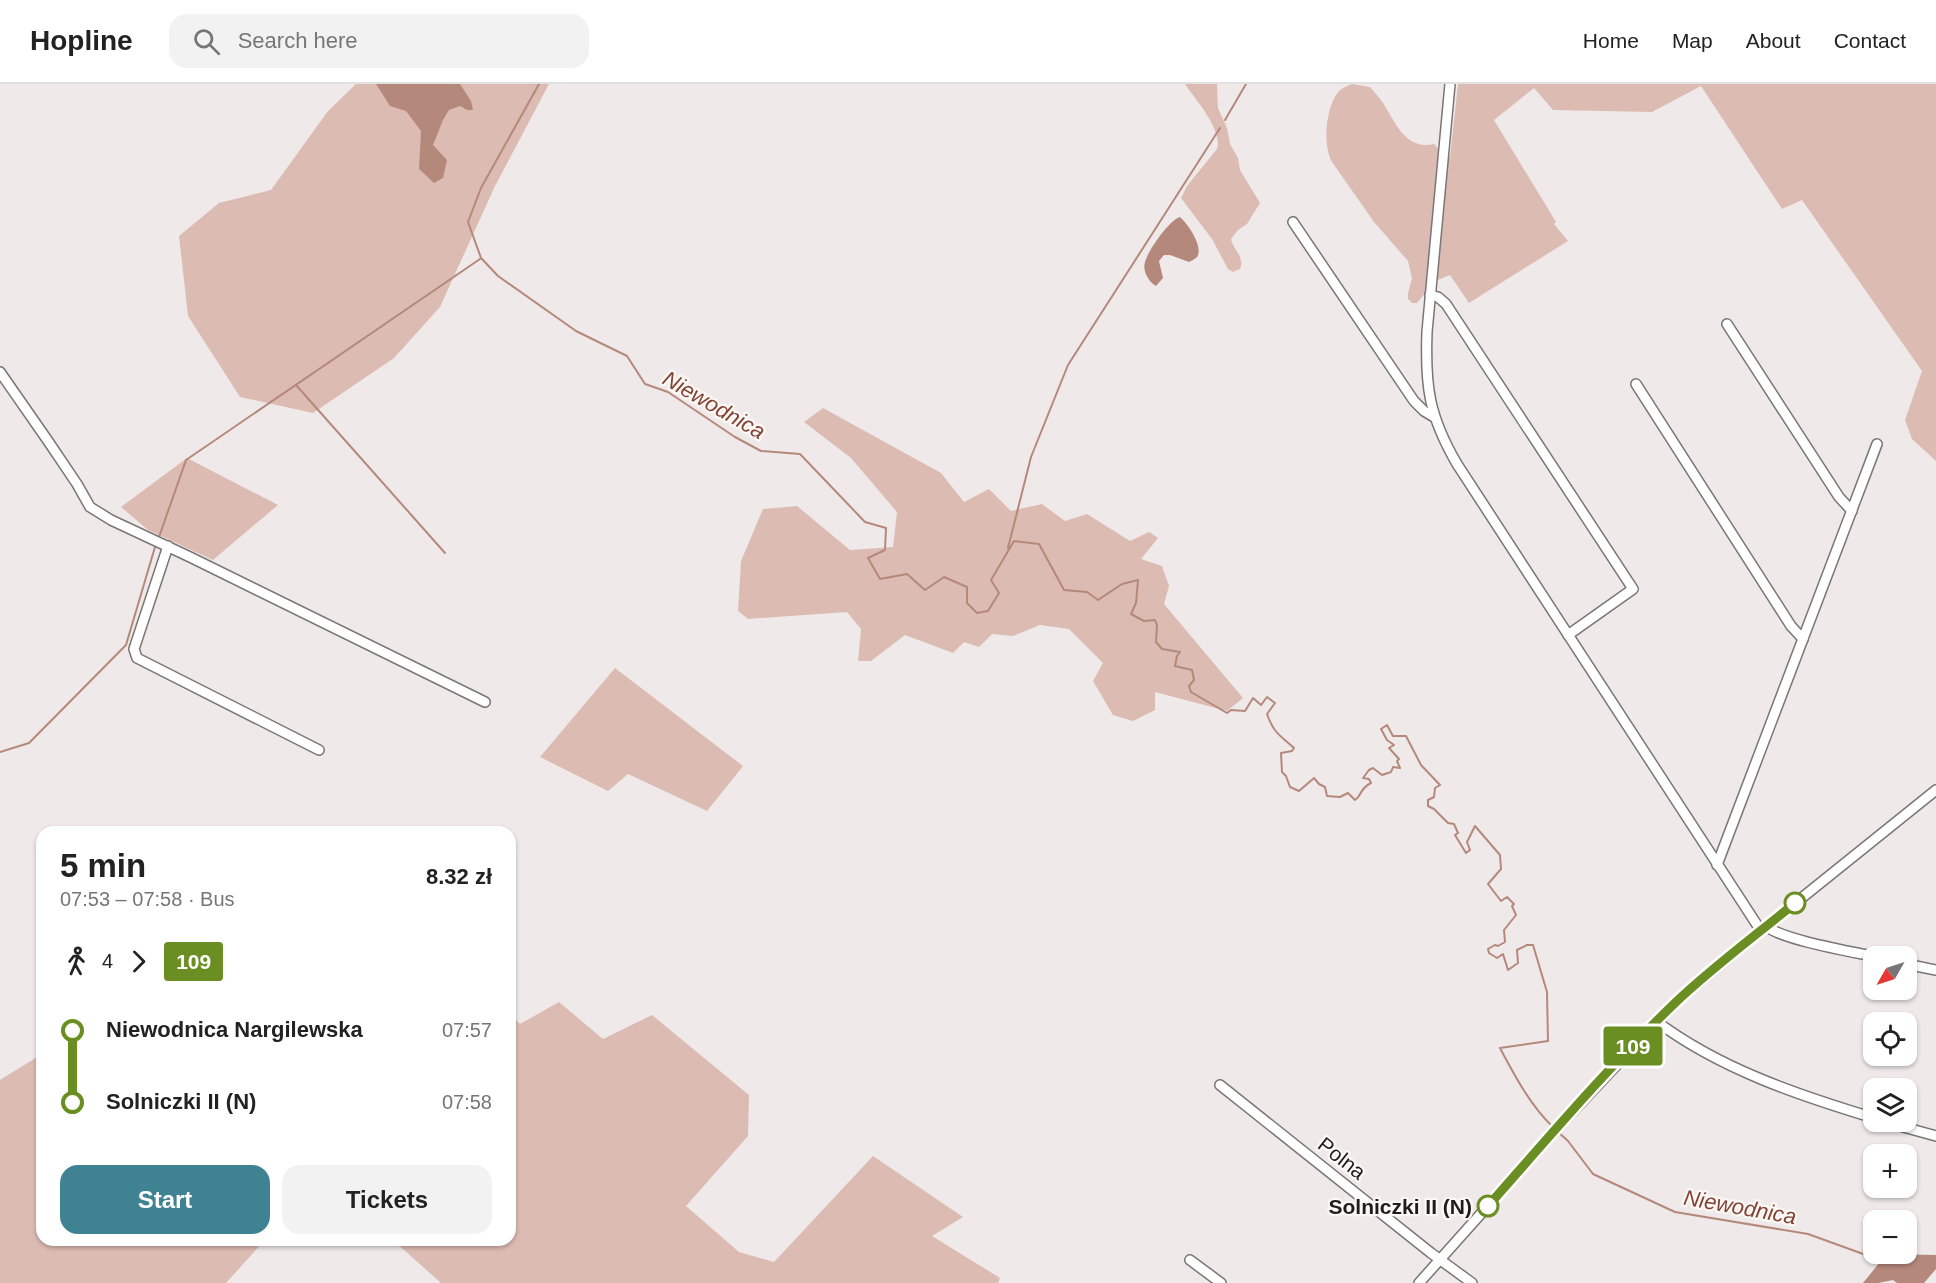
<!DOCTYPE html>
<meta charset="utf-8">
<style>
body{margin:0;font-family:Helvetica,sans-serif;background:#f2f2f2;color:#222;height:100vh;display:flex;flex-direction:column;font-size:22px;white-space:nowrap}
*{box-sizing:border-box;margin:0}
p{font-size:20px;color:#767676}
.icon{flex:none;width:33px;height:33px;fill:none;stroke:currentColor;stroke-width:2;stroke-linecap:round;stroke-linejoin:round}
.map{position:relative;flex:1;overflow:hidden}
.panel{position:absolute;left:36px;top:742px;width:480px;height:420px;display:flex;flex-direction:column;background:#fff;border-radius:18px;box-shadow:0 2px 4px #0004}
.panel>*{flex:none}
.badge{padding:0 12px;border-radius:4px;font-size:21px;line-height:39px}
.needle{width:39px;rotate:231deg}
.controls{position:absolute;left:1863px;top:862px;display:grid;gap:12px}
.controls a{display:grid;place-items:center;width:54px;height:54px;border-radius:12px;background:#fff;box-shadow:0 2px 4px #0004;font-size:30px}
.map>.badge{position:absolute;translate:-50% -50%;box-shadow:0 0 0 3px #fff}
.legs{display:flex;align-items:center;gap:9px;height:66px;padding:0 24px;font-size:20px}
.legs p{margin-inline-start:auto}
.head{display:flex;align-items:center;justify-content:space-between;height:102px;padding:0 24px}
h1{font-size:33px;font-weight:700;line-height:45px}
.action{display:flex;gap:12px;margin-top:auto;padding:12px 24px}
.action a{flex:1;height:69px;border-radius:18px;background:#3f8292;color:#fff;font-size:24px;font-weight:700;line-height:69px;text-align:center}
.action a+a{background:#f2f2f2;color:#222}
ul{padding:0 24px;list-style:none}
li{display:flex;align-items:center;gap:21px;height:72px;font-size:22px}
li i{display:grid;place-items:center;width:9px;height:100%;margin:0 8px;background:currentColor}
li i::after{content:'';width:15px;height:15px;margin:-8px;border:4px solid;border-radius:50%;background:#fff}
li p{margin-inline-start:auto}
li:first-child i{background:linear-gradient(#0000 50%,currentColor 0)}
li:last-child i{background:linear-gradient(currentColor 50%,#0000 0)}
header{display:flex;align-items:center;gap:36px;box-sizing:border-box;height:84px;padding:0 30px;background:#fff;border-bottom:2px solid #e0e0e0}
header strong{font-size:28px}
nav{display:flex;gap:33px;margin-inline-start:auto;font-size:21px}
.search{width:420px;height:54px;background:#f2f2f2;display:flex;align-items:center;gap:15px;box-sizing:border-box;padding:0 21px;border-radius:18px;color:#767676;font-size:22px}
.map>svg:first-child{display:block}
.green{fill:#dcbbb2}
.water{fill:#b5887c}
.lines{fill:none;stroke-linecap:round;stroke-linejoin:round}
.stream{stroke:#b5887c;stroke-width:2}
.minor-casing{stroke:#7a7675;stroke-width:12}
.minor{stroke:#fff;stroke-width:9}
.line-1-casing{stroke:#fff;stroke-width:14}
.line-1{stroke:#6b8e23;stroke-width:9}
.stop-1-dot{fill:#fff;stroke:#6b8e23;stroke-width:3}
.labels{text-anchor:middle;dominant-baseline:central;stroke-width:4.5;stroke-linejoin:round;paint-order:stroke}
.street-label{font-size:21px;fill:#1e1c1c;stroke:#fcf8f6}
.stop-label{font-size:21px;font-weight:bold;fill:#1e1c1c;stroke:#fcf8f6;text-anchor:end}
.water-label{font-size:22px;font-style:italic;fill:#814334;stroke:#fcf8f6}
</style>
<header>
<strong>Hopline</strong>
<div class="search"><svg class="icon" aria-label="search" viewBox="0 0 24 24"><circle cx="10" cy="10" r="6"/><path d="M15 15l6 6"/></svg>Search here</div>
<nav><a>Home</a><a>Map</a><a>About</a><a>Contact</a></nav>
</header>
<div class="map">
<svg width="1936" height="1199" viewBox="0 0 1936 1199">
<rect width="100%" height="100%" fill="#efeae9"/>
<g class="green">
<path d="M356,0H549L495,102L440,223L394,274L313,329L240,313L188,232L179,152L219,119L271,106L328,27Z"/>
<path d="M1185,0H1217L1218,24L1227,44L1230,60L1238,74L1240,86L1260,119L1247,140L1238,146L1231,155C1233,166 1245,172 1240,185L1233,188L1228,185L1212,155L1181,114L1187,102L1217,65C1223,46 1195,15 1185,0Z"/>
<path d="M1352,0L1370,3C1375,9 1381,15 1385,22C1397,42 1407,66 1434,60L1438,64L1441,69L1450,73L1458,0H1936V377L1912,355L1905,336L1922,287L1802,116L1782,125L1701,2L1652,28L1553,26L1534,4L1494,36L1556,138L1554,140L1568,157L1469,219L1450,191L1435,197L1417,219H1412L1408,215V209L1412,194L1408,177L1374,138L1332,78C1322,60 1326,22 1339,7C1343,3 1348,2 1352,0Z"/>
<path d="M823,324L941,389L964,418L989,405L1011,427L1042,420L1065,437L1087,430L1130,457L1149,448L1158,454L1141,475L1162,482L1169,502L1164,520L1243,614L1227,627L1155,608V626L1133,637L1113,631L1093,597L1103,579L1069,545L1040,541L1013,552L992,550L979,563L964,558L953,569L905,551L871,577H858L861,545L847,528L748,535L738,527L741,477L763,425L797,422L850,466L893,463L897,428L851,374L804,338Z"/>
<path d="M187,374L278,421L213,476L148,446L121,423Z"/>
<path d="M615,584L743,682L707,727L628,690L608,707L540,673Z"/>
<path d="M559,918L603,955L652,931L749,1011L748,1052L686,1122L739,1168L774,1178L873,1072L963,1133L932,1152L1000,1194L998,1199H441L394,1157L510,1156V929L520,940Z"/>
<path d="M42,970V1156L264,1157L226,1199H0V996Z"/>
</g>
<g class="water">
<path d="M376,0H460L471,17L473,26H467L460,22L449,26L443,36L433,61L447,76L443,94L434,99L419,85L421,47L406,27L390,22Z"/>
<path d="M1180,133C1188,140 1204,163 1197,173C1195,175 1191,177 1189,178L1170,171H1164L1159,177L1163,194L1156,202C1149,198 1142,187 1145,178C1148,167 1169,136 1180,133Z"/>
<path d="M1889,1170L1936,1171V1185L1924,1199H1897L1893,1196L1878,1199H1863L1880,1178Z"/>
</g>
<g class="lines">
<g class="stream">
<path d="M539,0L481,104L468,138L481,174L498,192L576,247L627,272L645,300L668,308L735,353L761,367L800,370L865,438L886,444L885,466L868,474L880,495L907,490L925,506L944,493L967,503V519L977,529L988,527L999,509L991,496L1014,457L1039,460L1064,506L1087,508L1098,516L1122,500L1138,496L1136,519L1131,530L1144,537L1155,536L1157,541L1156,558L1162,565L1180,568L1177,572L1175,582L1192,586L1194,596L1189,602L1191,608L1227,629L1231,626L1245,627L1253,614L1261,621L1267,613L1275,619L1267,630C1274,650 1280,651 1294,664L1292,667L1281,669L1282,688L1286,692L1290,703L1299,707L1314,694L1319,700L1325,703L1327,712L1340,713L1348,709L1355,716C1362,712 1359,705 1371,699L1369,695L1363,694L1369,686L1373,684L1382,691L1391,688L1393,683L1400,684L1397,677L1399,675L1389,664L1394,661L1387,656L1381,645L1387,641L1393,652H1406L1421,681L1440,701L1435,704L1434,713L1428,716V722L1434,725L1448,739L1454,740L1458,749L1455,751L1466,769L1470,766L1467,758L1475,742L1500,771L1501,785L1488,800L1501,817L1507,813L1514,820L1512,822L1516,831L1504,846L1505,858L1498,862L1495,861L1488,865L1489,869L1497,874L1503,870L1508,886L1518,879L1517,866L1527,861H1533L1547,908L1548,957L1500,964C1515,992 1530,1021 1553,1043"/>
<path d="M1225,36L1246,0"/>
<path d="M296,301L445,469"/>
<path d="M159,453L186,376L480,175"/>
<path d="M1008,464L1031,373L1068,281L1220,44"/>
<path d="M0,668L29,659L126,561L155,463"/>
<path d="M1557,1047L1568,1057L1593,1090L1675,1128L1808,1150L1866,1171L1887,1173"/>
</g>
<g class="minor-casing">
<g id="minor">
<path d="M1450,0L1427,248C1425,303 1429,332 1457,380L1761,847"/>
<path d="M1293,138L1414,317L1424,327L1434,333"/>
<path d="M1430,211L1438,213L1446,220L1633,505L1568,551"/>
<path d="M1727,240L1839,413L1852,427"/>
<path d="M0,288L48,357L77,400L90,423L111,436L190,473L485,618"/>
<path d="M1636,300L1791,542L1803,555"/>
<path d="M168,462L134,565L137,574L319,666"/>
<path d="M1717,781L1877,360"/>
<path d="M1766,842C1782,856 1854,868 1877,873"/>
<path d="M1906,880L1936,886"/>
<path d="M1656,937C1720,985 1798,1011 1874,1034"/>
<path d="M1220,1001L1431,1169L1472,1199"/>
<path d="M1885,1038L1936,1052"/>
<path d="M1190,1176L1221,1199"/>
<path d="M1419,1199L1563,1038L1677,917L1747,858L1936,706"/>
</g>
</g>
<use href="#minor" class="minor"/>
</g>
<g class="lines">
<g class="line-1-casing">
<path id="line-1" d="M1488,1122C1549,1053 1609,982 1676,918C1713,883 1755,852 1795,819"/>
</g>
<use href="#line-1" class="line-1"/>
</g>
<g class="stop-1-dot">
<circle cx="1795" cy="819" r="10"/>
<circle cx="1488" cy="1122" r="10"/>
</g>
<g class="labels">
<g class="street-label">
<text transform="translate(1342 1074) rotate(38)">Polna</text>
</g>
<g class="stop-label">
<text x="1472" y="1122">Solniczki II (N)</text>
</g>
<g class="water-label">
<text transform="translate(714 321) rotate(30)">Niewodnica</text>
<text transform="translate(1740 1123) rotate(10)">Niewodnica</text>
</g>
</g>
</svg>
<div class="controls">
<a><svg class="needle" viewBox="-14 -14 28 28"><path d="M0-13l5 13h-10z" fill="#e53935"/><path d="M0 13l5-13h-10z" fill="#767676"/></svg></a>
<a><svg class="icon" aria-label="locate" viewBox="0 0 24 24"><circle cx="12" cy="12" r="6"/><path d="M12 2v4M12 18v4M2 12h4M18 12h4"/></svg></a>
<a><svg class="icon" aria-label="layers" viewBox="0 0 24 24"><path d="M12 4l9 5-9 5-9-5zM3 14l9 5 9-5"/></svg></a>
<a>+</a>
<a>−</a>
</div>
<b class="badge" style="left:1633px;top:962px;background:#6b8e23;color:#fff">109</b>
<section class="panel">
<div class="head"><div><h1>5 min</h1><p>07:53 – 07:58 · Bus</p></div><b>8.32 zł</b></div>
<div class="legs"><svg class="icon" aria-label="walk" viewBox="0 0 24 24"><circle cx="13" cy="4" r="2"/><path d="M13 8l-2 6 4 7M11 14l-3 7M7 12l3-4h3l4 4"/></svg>4<svg class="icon" aria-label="forward" viewBox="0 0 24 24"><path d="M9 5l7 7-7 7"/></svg><b class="badge" style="background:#6b8e23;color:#fff">109</b></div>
<ul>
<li><i style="color:#6b8e23"></i><b>Niewodnica Nargilewska</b><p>07:57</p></li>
<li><i style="color:#6b8e23"></i><b>Solniczki II (N)</b><p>07:58</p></li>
</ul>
<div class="action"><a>Start</a><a>Tickets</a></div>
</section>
</div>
